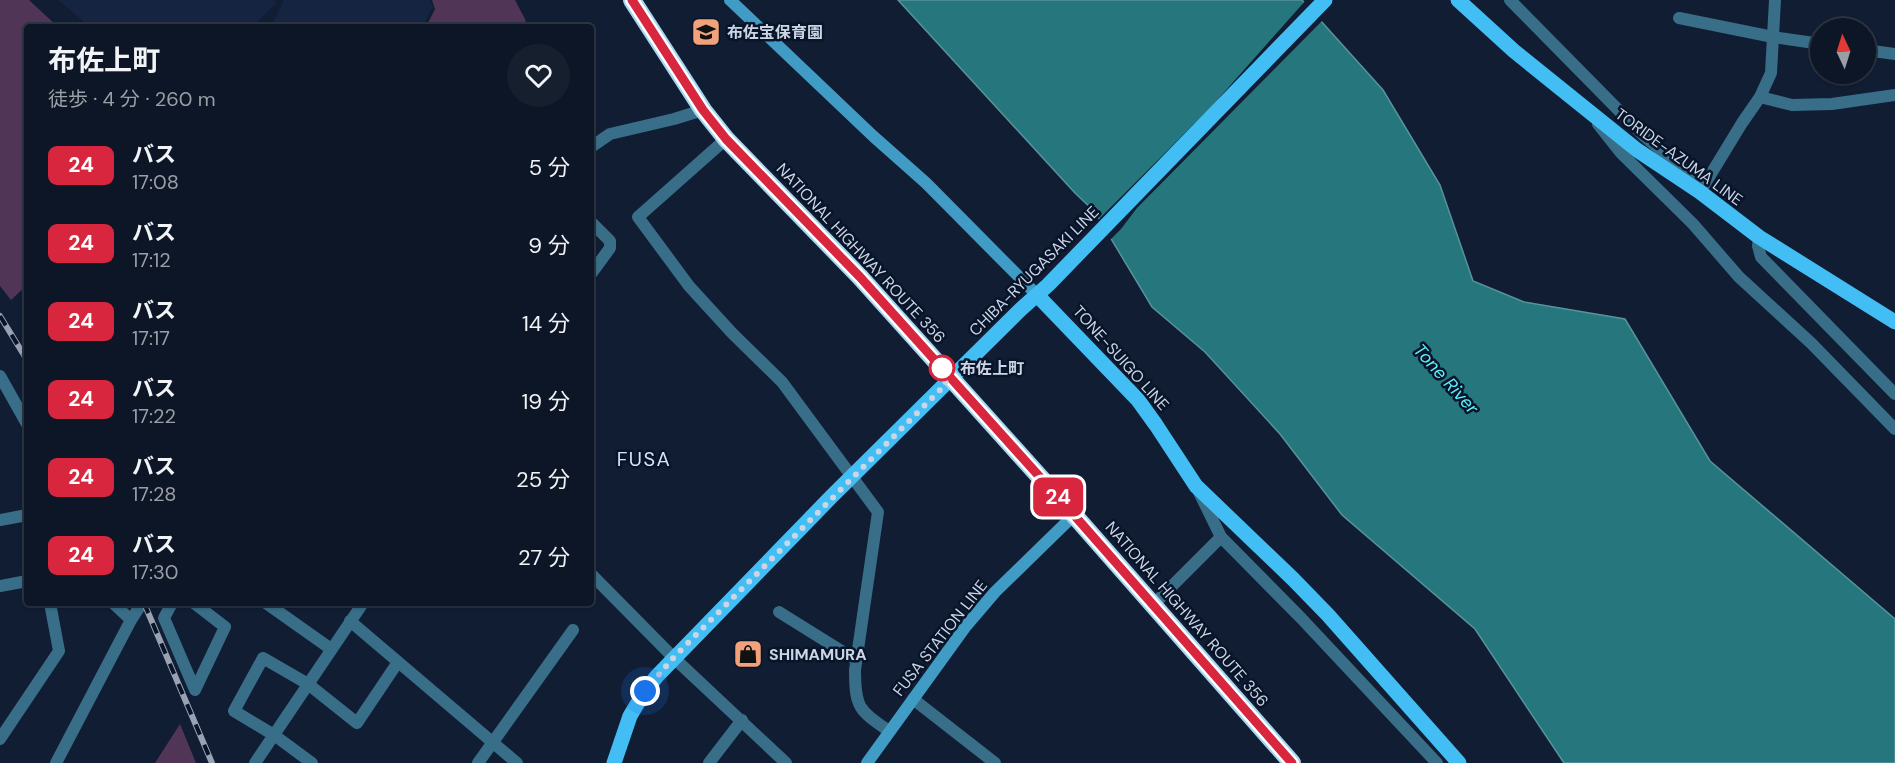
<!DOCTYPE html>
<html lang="ja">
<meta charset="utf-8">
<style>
body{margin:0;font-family:"DM Sans","Noto Sans JP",sans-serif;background:#161f2e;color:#f1f3f6;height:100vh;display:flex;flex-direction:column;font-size:22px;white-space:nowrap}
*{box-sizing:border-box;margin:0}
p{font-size:20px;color:#9a9fa7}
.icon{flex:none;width:33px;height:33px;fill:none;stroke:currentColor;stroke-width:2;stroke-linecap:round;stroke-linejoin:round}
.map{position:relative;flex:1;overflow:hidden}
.side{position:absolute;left:24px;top:24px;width:570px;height:582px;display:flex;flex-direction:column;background:#0d1626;border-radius:6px;box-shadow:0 2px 4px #0004,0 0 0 2px #2d3543}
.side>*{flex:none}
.badge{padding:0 12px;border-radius:9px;font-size:21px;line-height:39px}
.needle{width:39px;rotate:356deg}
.fabs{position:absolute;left:1810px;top:18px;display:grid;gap:12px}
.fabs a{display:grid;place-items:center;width:66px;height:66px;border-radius:50%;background:#0d1626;box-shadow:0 2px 4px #0004,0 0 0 2px #2d3543;font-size:30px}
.you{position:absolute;width:30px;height:30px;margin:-15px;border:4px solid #fff;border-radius:50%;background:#1a73e8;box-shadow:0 0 0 9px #1a73e833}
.map>.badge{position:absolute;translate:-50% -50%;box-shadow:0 0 0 3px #fff}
.round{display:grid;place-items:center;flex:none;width:63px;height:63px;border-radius:32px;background:#161f2e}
.head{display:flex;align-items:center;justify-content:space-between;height:102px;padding:0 24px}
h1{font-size:28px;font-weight:700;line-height:45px}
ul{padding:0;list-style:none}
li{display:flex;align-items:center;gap:18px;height:78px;padding:0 24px}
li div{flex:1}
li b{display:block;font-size:22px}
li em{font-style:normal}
li .badge{min-width:66px;font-weight:700;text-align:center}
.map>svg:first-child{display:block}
.built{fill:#152440}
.green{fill:#503557}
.water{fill:#25777d;stroke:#57939c;stroke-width:1.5}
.pier{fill:#111d33}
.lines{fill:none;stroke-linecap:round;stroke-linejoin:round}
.street{stroke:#386e88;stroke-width:12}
.secondary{stroke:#409bc5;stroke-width:12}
.primary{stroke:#42bef5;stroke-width:15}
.highway{stroke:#a5d6f0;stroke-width:18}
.rail-casing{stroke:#99a2b3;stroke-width:6}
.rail{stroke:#081429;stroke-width:4;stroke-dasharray:11;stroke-linecap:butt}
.line-casing{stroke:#fff;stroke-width:14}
.line{stroke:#d7263d;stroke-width:9}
.walk{stroke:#ccd5e4;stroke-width:6;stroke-dasharray:0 10.8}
.stop-dot{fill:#fff;stroke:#d7263d;stroke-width:3}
.labels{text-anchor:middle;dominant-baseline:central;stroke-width:5;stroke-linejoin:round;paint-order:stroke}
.poi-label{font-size:16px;font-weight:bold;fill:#ccd5e4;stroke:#081429;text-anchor:start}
.street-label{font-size:16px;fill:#ccd5e4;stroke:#081429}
.stop-label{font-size:16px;font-weight:bold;fill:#ccd5e4;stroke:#081429;text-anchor:start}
.water-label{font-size:18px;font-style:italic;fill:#5af0fc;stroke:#081429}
.quarter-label{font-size:20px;letter-spacing:1.5px;fill:#d6e4fc;stroke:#081429}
</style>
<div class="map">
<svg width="1895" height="763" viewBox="0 0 1895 763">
<rect width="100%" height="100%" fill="#111d33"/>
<g class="built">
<path d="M58,0H274L276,3L253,27H90Z"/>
<path d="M284,0H430L433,7L422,27H271Z"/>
</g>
<g class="green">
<path d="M0,0H29L58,27H27V285L11,300L0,286Z"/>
<path d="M432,0H515L525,19L527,27H426L435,9Z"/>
<path d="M180,724L196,763H155Z"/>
</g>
<path class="water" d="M898,0H1302L1383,90L1440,185L1473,281L1524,302L1625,319L1710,461L1895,619V763H1564L1475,629L1342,515L1280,434L1205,352L1152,307L1095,212L1075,193Z"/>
<path class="pier" d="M1306,0L1324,19L1137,208L1121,229L1109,241L1097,221L1212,106Z"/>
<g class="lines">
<g class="street">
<path d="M1510,0L1644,136L1697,181L1700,192"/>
<path d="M1679,18L1773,37L1821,44"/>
<path d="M1866,50L1895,54"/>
<path d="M1760,97L1792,105L1832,104L1895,95"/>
<path d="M1598,124L1621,153L1693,224L1739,277L1811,343L1895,429"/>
<path d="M726,139L638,217L689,286L732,333L782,382L878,512L855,670C855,708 859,710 889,731"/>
<path d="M591,147L610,134L674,119L703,110"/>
<path d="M1700,192L1742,123L1760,97L1771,73L1775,0"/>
<path d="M591,222L610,241V248L591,274"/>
<path d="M1759,237L1758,246L1761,257L1895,394"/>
<path d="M0,376L27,424"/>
<path d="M1199,492L1221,537L1301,618L1437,763"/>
<path d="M0,520L27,515"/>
<path d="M591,574L674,658L786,763"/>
<path d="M0,586L27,581"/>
<path d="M113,603L131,620"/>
<path d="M172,603L164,618L195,690L225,627L194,603"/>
<path d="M266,603L331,649"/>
<path d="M1153,605L1221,537"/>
<path d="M779,612L856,660"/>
<path d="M350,621L517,763"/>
<path d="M913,699L995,763"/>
<path d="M0,739L59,651L50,603"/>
<path d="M56,763L131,620L142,603"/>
<path d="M255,763L363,603"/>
<path d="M312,763L274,735L234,711L263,658L308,684L357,723L398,662"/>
<path d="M478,763L573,630"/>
<path d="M709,763L742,720"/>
</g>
<g class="secondary">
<path d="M730,0L873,136L926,183L1037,295"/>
<path d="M867,763L966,626L995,592L1074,515"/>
</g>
<g class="primary">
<path d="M1458,0L1514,51L1637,150L1700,192L1759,237L1895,322"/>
<path d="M1037,295L1138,400L1156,425L1196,486L1293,579L1328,615L1459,763"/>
<path d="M614,763L630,716L645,691L657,676L831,497L1020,310L1048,285L1325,0"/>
</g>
<path class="highway" d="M632,0L703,110L726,139L860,277L1074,515L1292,763"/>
<g class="rail-casing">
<g id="rail">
<path d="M0,316L27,360"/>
<path d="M144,603L212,763"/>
</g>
</g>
<use href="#rail" class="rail"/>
</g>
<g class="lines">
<g class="line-casing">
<path id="line" d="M632,0L703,110L726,139L860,277L1074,515L1292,763"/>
</g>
<use href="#line" class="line"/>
<path class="walk" d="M645,691L674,657L946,384L942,368"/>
</g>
<defs>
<g id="school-square" transform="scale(1.5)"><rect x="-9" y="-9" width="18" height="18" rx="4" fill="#f1a27b" stroke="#081429"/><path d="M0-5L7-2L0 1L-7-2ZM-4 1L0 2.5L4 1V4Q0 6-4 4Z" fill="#111"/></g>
<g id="shop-square" transform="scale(1.5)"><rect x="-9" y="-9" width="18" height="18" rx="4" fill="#f1a27b" stroke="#081429"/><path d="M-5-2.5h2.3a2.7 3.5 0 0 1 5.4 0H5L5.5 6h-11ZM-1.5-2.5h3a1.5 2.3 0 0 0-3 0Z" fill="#111"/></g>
</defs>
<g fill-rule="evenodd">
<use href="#school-square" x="706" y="32"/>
<use href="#shop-square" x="748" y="654"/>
</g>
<circle class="stop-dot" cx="942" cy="368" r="12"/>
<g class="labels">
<g class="poi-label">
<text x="727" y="32">布佐宝保育園</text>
<text x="769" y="654">SHIMAMURA</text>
</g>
<g class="street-label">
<text transform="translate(1679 157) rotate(36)">TORIDE-AZUMA LINE</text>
<text transform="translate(861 253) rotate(47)">NATIONAL HIGHWAY ROUTE 356</text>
<text transform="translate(1034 271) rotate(-45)">CHIBA-RYUGASAKI LINE</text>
<text transform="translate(1121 358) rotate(48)">TONE-SUIGO LINE</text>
<text transform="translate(1187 614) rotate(49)">NATIONAL HIGHWAY ROUTE 356</text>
<text transform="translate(940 638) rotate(-52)">FUSA STATION LINE</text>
</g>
<g class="stop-label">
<text x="960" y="368">布佐上町</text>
</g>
<g class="water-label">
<text transform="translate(1446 379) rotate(48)">Tone River</text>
</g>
<g class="quarter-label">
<text x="644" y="459">FUSA</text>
</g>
</g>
</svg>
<div class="fabs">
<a><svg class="needle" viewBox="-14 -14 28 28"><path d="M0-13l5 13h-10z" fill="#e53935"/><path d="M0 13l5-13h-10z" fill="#9a9fa7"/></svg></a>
</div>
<div class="you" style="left:645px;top:691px"></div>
<b class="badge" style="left:1058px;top:497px;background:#d7263d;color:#fff">24</b>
<section class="side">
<div class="head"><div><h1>布佐上町</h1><p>徒歩 · 4 分 · 260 m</p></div><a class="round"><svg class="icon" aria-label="heart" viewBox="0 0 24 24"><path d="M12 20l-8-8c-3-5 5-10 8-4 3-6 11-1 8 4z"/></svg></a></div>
<ul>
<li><span class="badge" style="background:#d7263d;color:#fff">24</span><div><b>バス</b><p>17:08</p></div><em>5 分</em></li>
<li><span class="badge" style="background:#d7263d;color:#fff">24</span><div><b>バス</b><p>17:12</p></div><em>9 分</em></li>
<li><span class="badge" style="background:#d7263d;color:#fff">24</span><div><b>バス</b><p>17:17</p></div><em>14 分</em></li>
<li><span class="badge" style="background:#d7263d;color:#fff">24</span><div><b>バス</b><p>17:22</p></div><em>19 分</em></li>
<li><span class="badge" style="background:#d7263d;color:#fff">24</span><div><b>バス</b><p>17:28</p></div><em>25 分</em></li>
<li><span class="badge" style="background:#d7263d;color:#fff">24</span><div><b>バス</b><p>17:30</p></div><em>27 分</em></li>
</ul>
</section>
</div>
